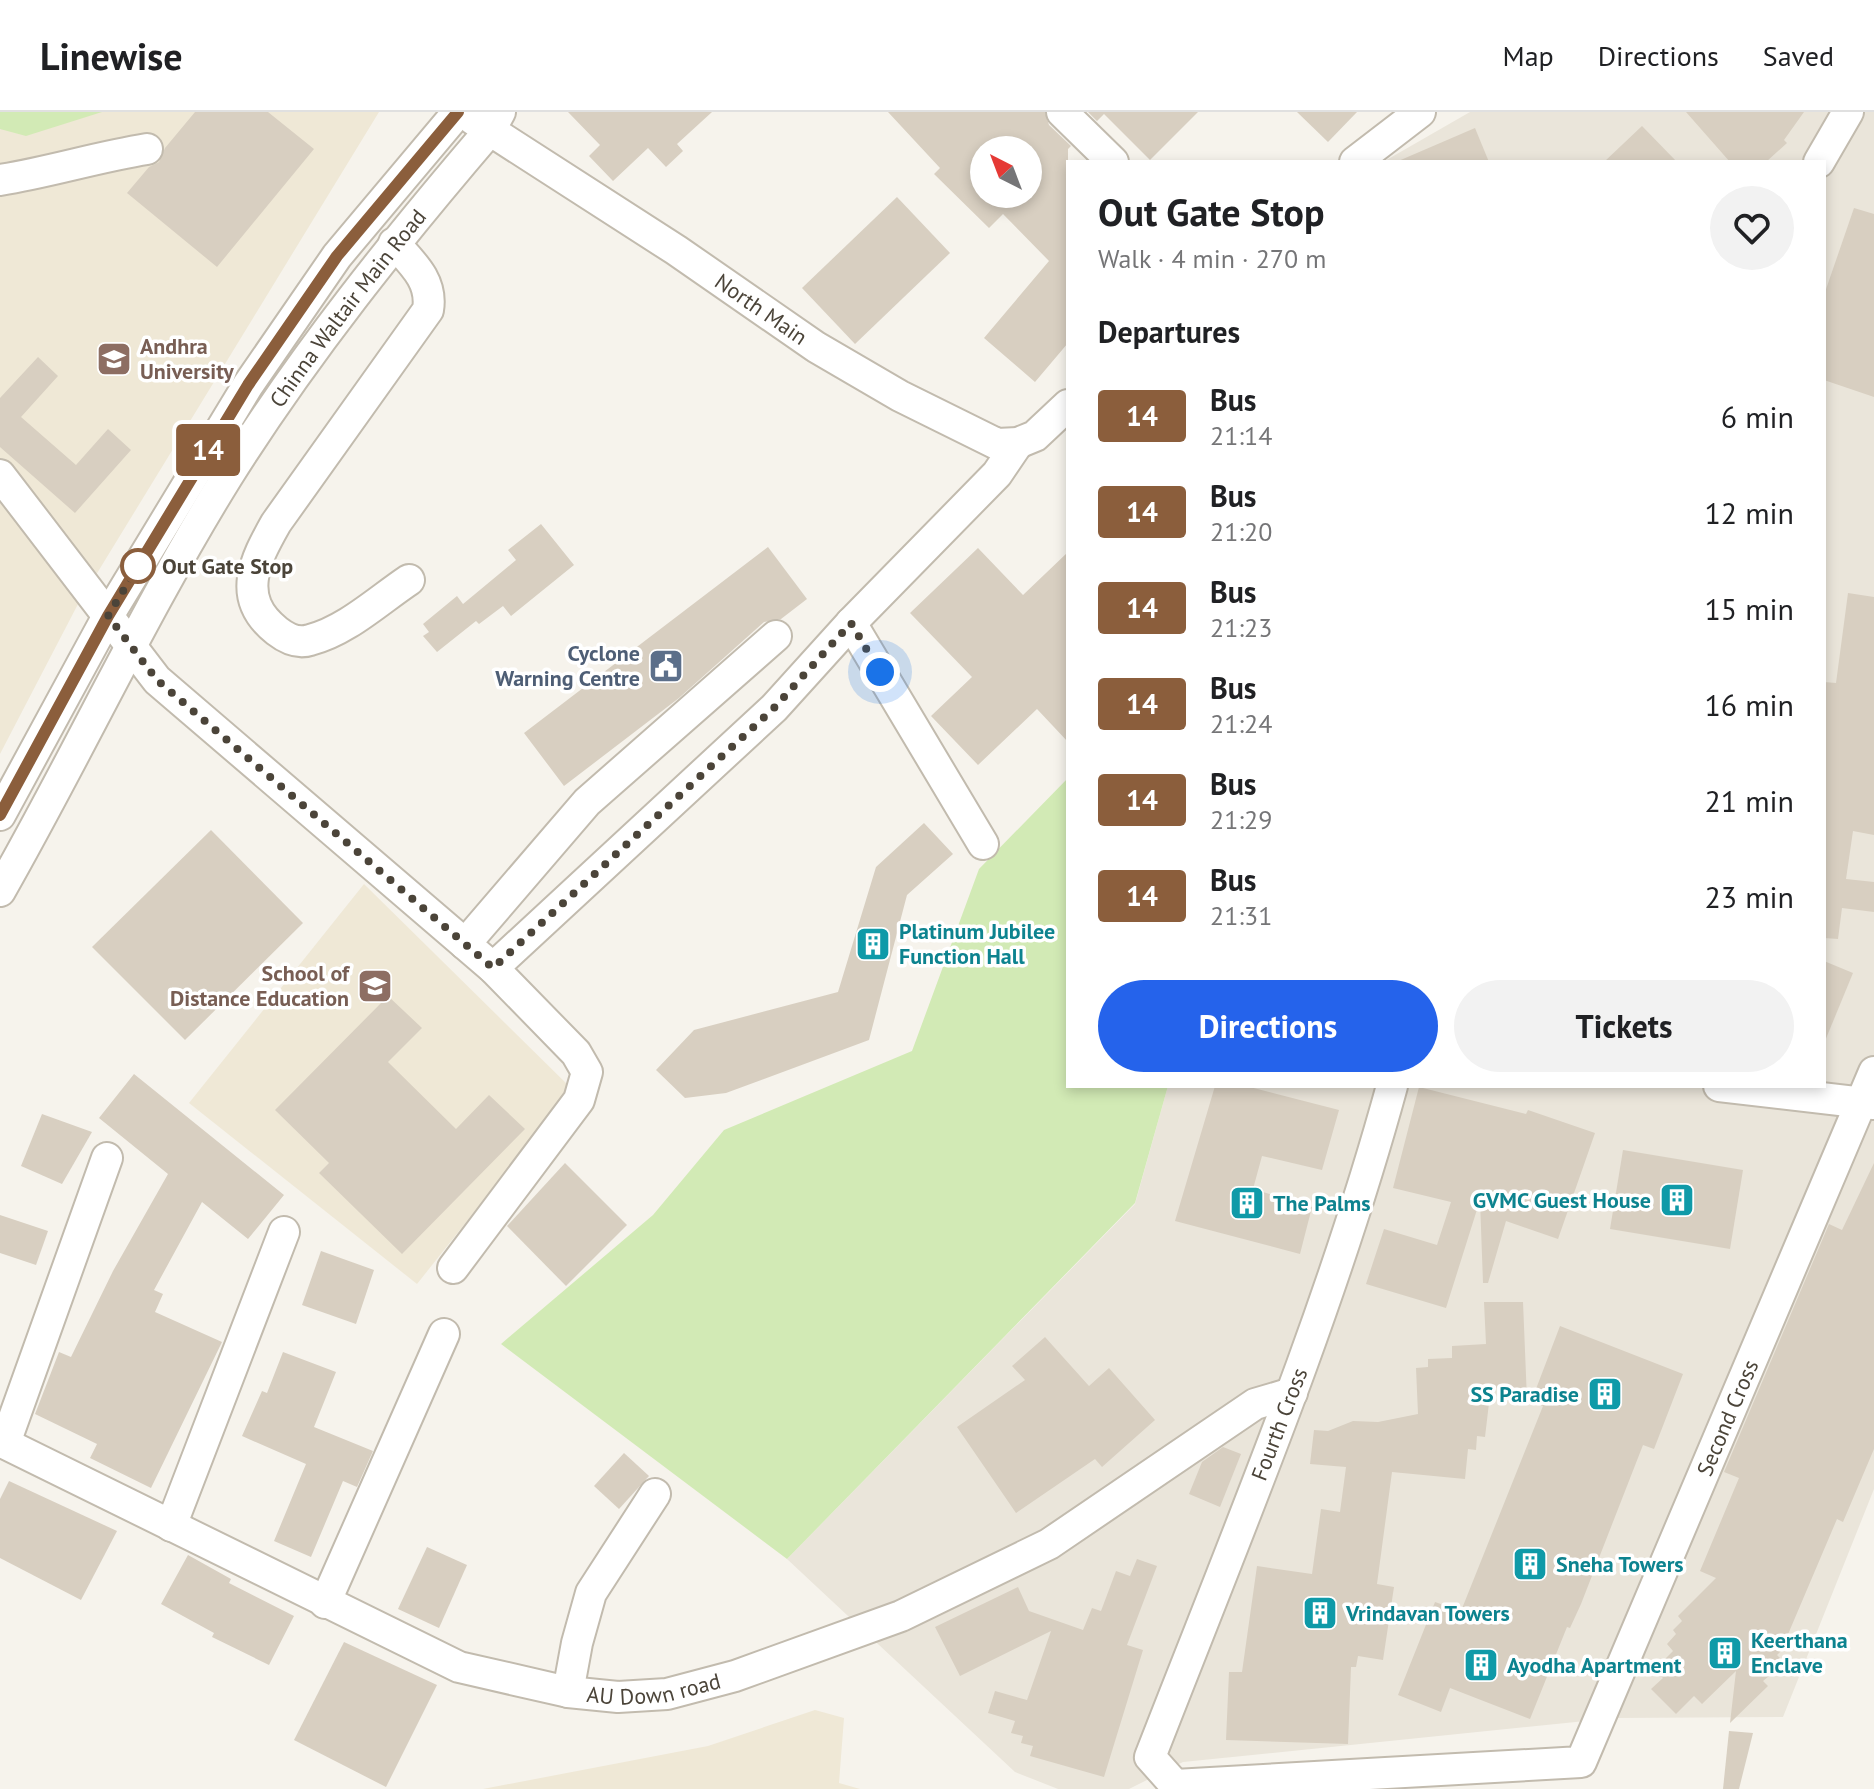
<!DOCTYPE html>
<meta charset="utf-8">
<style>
body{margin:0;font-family:"PT Sans",sans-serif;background:#f2f2f2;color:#202124;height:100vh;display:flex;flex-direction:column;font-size:30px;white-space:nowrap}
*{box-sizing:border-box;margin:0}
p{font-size:26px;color:#757577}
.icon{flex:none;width:44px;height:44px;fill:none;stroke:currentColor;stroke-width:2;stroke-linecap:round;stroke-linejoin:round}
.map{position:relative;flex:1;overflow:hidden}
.drawer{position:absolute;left:1066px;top:48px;width:760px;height:928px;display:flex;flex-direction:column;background:#fff;border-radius:0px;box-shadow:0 4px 12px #0003}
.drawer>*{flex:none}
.badge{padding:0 16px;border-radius:6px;font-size:28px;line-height:52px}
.needle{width:52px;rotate:318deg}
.tools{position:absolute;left:970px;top:24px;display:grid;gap:16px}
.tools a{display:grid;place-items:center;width:72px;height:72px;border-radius:50%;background:#fff;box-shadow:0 4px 12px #0003;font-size:40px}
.you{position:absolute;width:40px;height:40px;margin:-20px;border:6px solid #fff;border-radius:50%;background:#1a73e8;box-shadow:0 0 0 12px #1a73e833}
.map>.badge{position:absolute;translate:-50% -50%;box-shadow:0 0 0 4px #fff}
h2{padding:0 32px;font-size:30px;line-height:72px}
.round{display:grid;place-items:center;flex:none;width:84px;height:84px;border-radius:42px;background:#f2f2f2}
.summary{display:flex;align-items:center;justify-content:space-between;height:136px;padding:0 32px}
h1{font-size:38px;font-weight:800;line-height:60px}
.primary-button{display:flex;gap:16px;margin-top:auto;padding:16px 32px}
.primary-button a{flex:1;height:92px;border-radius:48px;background:#2563eb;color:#fff;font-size:32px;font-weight:800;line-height:92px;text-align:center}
.primary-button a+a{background:#f2f2f2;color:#202124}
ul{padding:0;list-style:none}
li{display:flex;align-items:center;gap:24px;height:96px;padding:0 32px}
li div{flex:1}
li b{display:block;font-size:30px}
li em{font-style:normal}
li .badge{min-width:88px;font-weight:700;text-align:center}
header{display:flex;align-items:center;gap:48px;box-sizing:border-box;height:112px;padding:0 40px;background:#fff;border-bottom:2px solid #e0e0e0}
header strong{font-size:38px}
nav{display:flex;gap:44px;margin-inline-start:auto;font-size:28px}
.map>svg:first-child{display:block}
.residential{fill:#eae5da}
.education{fill:#efe8d6}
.green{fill:#d2eab5}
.building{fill:#d8cfc1;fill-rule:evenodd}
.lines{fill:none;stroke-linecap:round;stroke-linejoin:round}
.minor-casing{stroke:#c2bbae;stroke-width:34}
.minor{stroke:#fff;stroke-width:30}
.line-casing{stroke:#fff;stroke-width:18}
.line{stroke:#8b5e3c;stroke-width:12}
.walk{stroke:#4b4439;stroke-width:8;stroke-dasharray:0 14.4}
.stop-dot{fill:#fff;stroke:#8b5e3c;stroke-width:4}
.labels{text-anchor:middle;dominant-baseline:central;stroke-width:7;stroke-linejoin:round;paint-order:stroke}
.street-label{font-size:22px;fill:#4b4439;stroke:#fff}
.education-label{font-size:22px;font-weight:bold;fill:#785e54;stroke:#fff;text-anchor:start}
.stop-label{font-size:22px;font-weight:bold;fill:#4b4439;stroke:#fff;text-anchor:start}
.service-label{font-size:22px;font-weight:bold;fill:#4e5e75;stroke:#fff;text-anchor:end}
.culture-label{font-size:22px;font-weight:bold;fill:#0d838f;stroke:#fff;text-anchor:start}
</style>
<header>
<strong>Linewise</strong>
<nav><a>Map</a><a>Directions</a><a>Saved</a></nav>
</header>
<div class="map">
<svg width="1874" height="1677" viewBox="0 0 1874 1677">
<rect width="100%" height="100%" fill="#f6f3ec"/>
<path class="residential" d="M1470,0H1874V1377L1783,1605L1615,1606L1183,1650L1129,1677H1058L1015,1660L787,1447L1135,1092L1168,974H1824V50H1383Z"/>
<g class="education">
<path d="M0,0H379L77,494L0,642Z"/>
<path d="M364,772L572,977L417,1172L189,991Z"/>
<path d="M815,1598L844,1606L839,1671L860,1677H483L708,1634Z"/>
</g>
<g class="green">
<path d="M0,0H102L26,24L0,17Z"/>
<path d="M1068,666V974H1168L1135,1091L787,1447L501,1232L653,1103L724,1018L912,939L979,757Z"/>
</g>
<g class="building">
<path d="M195,0H268L314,37L217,155L127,81L149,55L159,50L165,36Z"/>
<path d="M568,0H712L677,32L683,39L666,55L648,36L613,69L589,44L600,33Z"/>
<path d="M888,0H1045L1049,13L1071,34L1068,37V231L1035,270L984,226L1049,149L1003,102L989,116L934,62L940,56ZM984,38H1028V82H984Z"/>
<path d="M1088,0H1198L1150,48L1104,2L1097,9Z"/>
<path d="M1297,0H1357L1328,30Z"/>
<path d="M1686,0H1804L1784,28L1787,31L1766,50H1730Z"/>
<path d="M1642,14L1677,50H1604Z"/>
<path d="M1475,16L1489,50H1396Z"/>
<path d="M897,85L950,141L855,232L802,176Z"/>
<path d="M1854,96L1874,102V285L1824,268V183Z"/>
<path d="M38,245L58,264L21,305L76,353L108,317L131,338L75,401L0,335V286Z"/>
<path d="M541,412L574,453L511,504L503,494L479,512L476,509L437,540L423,524L429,520L423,512L457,484L463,492L516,448L508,438Z"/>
<path d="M768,435L807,487L781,507L764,510L679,586L564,674L524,621Z"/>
<path d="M978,436L1023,483L1068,440V630L1037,597L978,653L931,604L972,565L910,501Z"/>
<path d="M1848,481L1874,485V723L1853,719L1846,767L1874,770V800L1842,796L1838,827L1824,826V570L1836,571Z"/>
<path d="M924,711L953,742L907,783L869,928L726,981L685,986L656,958L694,918L838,880L876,755Z"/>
<path d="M211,718L303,811L185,928L92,835Z"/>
<path d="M1824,849L1853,861L1825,929H1824Z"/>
<path d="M388,884L422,916L388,950L456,1017L489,983L525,1017L402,1142L319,1061L329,1051L275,998Z"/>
<path d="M134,962L284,1083L248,1127L202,1090L154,1178L163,1182L155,1200L222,1230L151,1376L90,1346L97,1332L35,1302L59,1240L71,1245L113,1159L168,1062L99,1006Z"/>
<path d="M1215,974H1246L1339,998L1322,1058L1262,1044L1253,1077L1312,1095L1300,1142L1175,1109Z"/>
<path d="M1419,975L1526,1002L1528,998L1595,1021L1558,1127L1506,1109L1488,1171H1483L1480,1088L1446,1196L1366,1172L1384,1117L1437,1133L1451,1090L1393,1076Z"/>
<path d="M42,1002L92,1020L62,1072L21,1054Z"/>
<path d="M1623,1038L1743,1058L1730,1137L1610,1117Z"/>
<path d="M565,1051L627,1113L566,1174L507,1114Z"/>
<path d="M1874,1051V1337L1843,1410L1837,1407L1786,1527L1790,1530L1777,1543L1780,1546L1770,1555L1774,1560L1763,1569L1768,1574L1730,1611L1736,1559L1702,1592L1694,1584L1676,1602L1651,1577L1663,1566L1658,1561L1666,1554L1662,1550L1673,1539L1667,1532L1676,1522L1673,1518L1682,1509L1678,1504L1716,1466L1700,1459L1739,1366L1724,1360L1829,1112L1842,1118Z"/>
<path d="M0,1103L48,1119L36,1153L0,1141Z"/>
<path d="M321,1139L374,1158L356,1212L302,1193Z"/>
<path d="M1484,1190H1523L1527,1288L1491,1274L1485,1325L1477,1324L1476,1338L1468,1337L1465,1367L1392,1360L1377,1472L1394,1475L1383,1548L1358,1544L1356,1555H1351L1348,1632L1226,1628L1229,1560H1242L1257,1454L1312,1462L1321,1397L1340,1400L1346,1355L1310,1352L1314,1318L1328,1319L1353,1309L1378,1310L1418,1302L1416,1256L1428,1255V1247L1452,1246V1234L1486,1232Z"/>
<path d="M1560,1214L1683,1262L1654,1337L1643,1333L1581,1492L1570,1516L1567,1515L1530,1607L1450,1576L1441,1600L1398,1583L1435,1490L1461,1499L1543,1294L1531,1290Z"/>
<path d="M1045,1225L1089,1274L1109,1256L1155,1308L1102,1355L1095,1347L1016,1401L957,1315L1025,1268L1012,1254Z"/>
<path d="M283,1240L336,1260L314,1315L373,1339L357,1375L343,1369L311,1445L274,1429L306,1352L242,1324L262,1279L267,1281Z"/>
<path d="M1223,1335L1241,1342L1220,1395L1189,1382L1202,1350Z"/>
<path d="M624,1341L649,1364L619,1397L594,1374Z"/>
<path d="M9,1369L117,1419L81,1488L0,1446V1387Z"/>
<path d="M427,1435L467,1453L439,1516L398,1497Z"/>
<path d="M188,1443L231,1467L229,1471L294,1504L269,1553L212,1525L214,1521L161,1492Z"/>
<path d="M1137,1447L1157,1454L1127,1533L1143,1538L1104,1665L1030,1644L1033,1634L1021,1631L1023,1624L1011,1621L1015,1609L988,1601L995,1579L1027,1588L1051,1519L960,1564L935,1515L1018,1475L1029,1499L1083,1518L1092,1496L1101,1499L1116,1459L1130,1464Z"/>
<path d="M344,1530L437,1573L386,1675L294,1628Z"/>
<path d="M1729,1619L1753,1621L1739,1677H1723Z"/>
</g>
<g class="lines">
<g class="minor-casing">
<g id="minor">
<path d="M1062,0L1113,50"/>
<path id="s1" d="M474,8L676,138L816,235L900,284L997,332L1018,331L1035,324L1068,293"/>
<path d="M1355,50L1420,0"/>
<path d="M1819,50L1848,0"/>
<path d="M0,68C50,60 97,45 147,37"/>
<path d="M394,131C412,151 433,169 428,198L276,411C255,448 235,486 277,519C286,526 298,532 310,528C346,519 379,488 409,468"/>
<path d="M0,363L157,568L493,856L576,941L587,960L579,988L453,1156"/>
<path d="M851,511L983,732"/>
<path d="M0,703L108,504L248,273L337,144L458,0"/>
<path id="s2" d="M0,779C78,642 144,499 227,365C305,241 395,129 490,18L500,0"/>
<path d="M465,832L587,690L776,524"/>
<path d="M493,856L774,596L851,511L997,362L1018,331"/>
<path id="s3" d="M1392,974C1329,1204 1236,1424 1150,1645L1175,1673L1581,1650L1874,960"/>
<path d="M1719,974L1874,992"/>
<path id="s4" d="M0,1329L459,1555L568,1580L618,1585L667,1582L735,1564L901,1504L1049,1432L1255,1292L1292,1281"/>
<path d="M5,1331L107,1046"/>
<path d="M171,1414L284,1120"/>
<path d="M325,1491L444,1222"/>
<path d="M568,1580L577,1531L591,1481L655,1382"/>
</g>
</g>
<use href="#minor" class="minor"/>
</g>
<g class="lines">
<g class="line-casing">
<path id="line" d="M0,703L108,504L248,273L337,144L458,0"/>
</g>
<use href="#line" class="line"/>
<path class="walk" d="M138,454L108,504L157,568L493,856L774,596L851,511L880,560"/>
</g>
<defs>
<g id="university-square" transform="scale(1.8)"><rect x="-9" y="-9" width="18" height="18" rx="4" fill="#8d6e63" stroke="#fff"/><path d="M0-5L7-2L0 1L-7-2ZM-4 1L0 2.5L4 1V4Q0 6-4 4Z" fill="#fff"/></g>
<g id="civic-square" transform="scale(1.8)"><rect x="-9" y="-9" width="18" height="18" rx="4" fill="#5c6f8a" stroke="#fff"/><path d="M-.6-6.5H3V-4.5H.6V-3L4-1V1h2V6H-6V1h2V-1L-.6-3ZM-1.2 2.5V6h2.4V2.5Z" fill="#fff"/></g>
<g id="building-square" transform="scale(1.8)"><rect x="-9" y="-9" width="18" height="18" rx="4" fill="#0f9aa8" stroke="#fff"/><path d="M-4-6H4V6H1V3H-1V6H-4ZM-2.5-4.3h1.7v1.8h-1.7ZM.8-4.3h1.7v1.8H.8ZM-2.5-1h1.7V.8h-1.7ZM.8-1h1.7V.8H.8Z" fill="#fff"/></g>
</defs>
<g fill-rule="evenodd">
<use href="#university-square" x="114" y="247"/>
<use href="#civic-square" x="666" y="554"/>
<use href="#building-square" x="873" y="832"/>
<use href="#university-square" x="375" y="874"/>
<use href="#building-square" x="1677" y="1088"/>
<use href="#building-square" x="1247" y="1091"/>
<use href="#building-square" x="1605" y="1282"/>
<use href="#building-square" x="1530" y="1452"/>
<use href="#building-square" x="1320" y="1501"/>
<use href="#building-square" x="1725" y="1541"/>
<use href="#building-square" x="1481" y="1553"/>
</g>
<circle class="stop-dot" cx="138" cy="454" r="16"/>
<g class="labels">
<g class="street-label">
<text stroke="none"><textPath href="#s2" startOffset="680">Chinna Waltair Main Road</textPath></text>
<text stroke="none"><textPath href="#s1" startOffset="344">North Main</textPath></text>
<text stroke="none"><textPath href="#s3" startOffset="1532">Second Cross</textPath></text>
<text transform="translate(1279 1312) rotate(-69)">Fourth Cross</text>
<text stroke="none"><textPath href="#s4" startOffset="710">AU Down road</textPath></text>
</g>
<g class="education-label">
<text x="140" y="234">Andhra<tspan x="140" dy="25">University</tspan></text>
<text x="349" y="861" text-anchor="end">School of<tspan x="349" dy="25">Distance Education</tspan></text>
</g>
<g class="stop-label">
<text x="162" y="454">Out Gate Stop</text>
</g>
<g class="service-label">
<text x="640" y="541">Cyclone<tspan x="640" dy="25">Warning Centre</tspan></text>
</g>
<g class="culture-label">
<text x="899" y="819">Platinum Jubilee<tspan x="899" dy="25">Function Hall</tspan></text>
<text x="1651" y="1088" text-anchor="end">GVMC Guest House</text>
<text x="1273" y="1091">The Palms</text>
<text x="1579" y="1282" text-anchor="end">SS Paradise</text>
<text x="1556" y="1452">Sneha Towers</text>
<text x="1346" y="1501">Vrindavan Towers</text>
<text x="1751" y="1528">Keerthana<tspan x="1751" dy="25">Enclave</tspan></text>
<text x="1507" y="1553">Ayodha Apartment</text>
</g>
</g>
</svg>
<div class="tools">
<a><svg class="needle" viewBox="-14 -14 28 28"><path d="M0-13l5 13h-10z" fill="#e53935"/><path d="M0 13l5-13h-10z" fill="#757577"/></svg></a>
</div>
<div class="you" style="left:880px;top:560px"></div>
<b class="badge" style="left:208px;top:338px;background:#8b5e3c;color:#fff">14</b>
<section class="drawer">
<div class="summary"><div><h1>Out Gate Stop</h1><p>Walk · 4 min · 270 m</p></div><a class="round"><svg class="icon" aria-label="heart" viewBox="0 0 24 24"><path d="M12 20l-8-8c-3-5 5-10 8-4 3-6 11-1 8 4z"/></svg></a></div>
<h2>Departures</h2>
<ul>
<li><span class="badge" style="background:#8b5e3c;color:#fff">14</span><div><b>Bus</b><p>21:14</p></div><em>6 min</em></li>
<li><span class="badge" style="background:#8b5e3c;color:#fff">14</span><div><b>Bus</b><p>21:20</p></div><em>12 min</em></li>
<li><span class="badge" style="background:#8b5e3c;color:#fff">14</span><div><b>Bus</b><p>21:23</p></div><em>15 min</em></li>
<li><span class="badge" style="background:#8b5e3c;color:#fff">14</span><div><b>Bus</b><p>21:24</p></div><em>16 min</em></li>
<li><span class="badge" style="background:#8b5e3c;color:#fff">14</span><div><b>Bus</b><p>21:29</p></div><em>21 min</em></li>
<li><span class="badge" style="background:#8b5e3c;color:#fff">14</span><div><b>Bus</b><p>21:31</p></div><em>23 min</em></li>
</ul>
<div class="primary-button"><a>Directions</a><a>Tickets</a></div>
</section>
</div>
